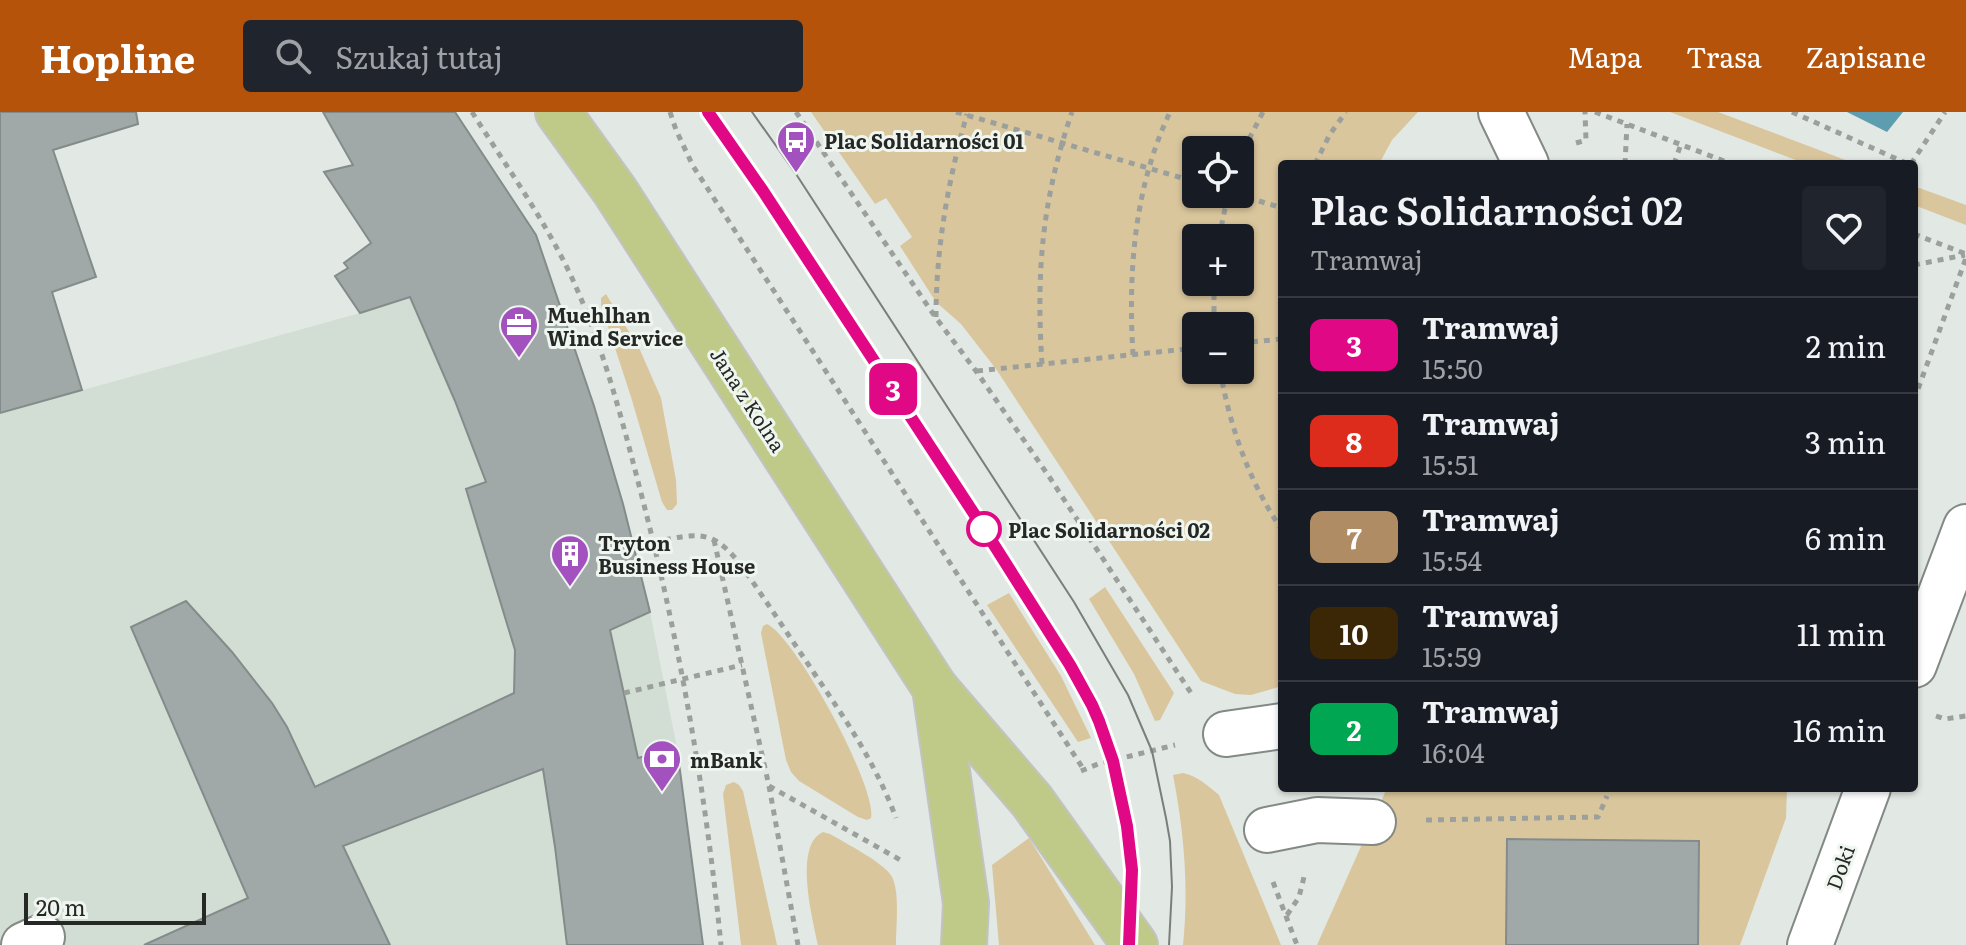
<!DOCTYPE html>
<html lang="pl">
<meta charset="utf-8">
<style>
body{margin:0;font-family:Literata,serif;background:#20242c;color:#f1f3f6;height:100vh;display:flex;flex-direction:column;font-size:30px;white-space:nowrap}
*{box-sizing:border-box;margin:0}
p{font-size:26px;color:#9ea1a6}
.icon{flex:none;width:44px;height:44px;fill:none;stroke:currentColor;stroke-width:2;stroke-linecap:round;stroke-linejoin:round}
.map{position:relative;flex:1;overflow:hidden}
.side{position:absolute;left:1278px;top:48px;width:640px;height:632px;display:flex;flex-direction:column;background:#171b24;border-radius:8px;box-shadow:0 2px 6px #0004}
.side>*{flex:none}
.badge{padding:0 16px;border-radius:12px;font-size:28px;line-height:52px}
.buttons{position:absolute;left:1182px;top:24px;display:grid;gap:16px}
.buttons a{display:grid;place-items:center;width:72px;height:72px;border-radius:8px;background:#171b24;box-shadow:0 2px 6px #0004;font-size:40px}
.scale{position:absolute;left:24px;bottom:20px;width:182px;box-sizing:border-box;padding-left:8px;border:4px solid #262826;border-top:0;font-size:22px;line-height:28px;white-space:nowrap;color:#262826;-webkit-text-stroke:6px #eff6f0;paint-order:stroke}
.map>.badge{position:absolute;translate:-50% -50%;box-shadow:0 0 0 4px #fff}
.round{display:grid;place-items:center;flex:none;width:84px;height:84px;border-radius:8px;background:#20242c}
.head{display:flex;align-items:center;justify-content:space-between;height:136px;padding:0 32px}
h1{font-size:38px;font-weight:600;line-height:60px}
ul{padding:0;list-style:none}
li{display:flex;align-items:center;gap:24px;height:96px;padding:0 32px;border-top:2px solid #363941}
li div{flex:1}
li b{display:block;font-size:30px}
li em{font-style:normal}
li .badge{min-width:88px;font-weight:700;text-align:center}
header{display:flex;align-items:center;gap:48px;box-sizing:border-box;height:112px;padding:0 40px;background:#b45309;color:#fff}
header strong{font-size:38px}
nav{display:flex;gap:44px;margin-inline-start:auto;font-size:28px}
.search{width:560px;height:72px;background:#20242c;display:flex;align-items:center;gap:20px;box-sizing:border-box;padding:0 28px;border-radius:8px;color:#9ea1a6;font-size:30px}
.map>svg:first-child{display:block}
.built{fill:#d2ded4}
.green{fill:#dac69d;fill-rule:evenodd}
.water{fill:#5d9daf}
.building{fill:#a1a9a8;stroke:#838c8a;stroke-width:2}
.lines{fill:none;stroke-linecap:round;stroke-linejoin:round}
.minor-casing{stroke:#838984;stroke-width:48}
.major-casing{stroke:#c2c3c2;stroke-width:48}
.path{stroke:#9ca09c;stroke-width:5;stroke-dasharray:6 6;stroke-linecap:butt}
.minor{stroke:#fff;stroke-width:44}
.major{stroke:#bfca89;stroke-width:44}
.tram{stroke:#7b7f7b;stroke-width:2}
.line-casing{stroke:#fff;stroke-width:18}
.line{stroke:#e10886;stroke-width:12}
.stop-dot{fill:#fff;stroke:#e10886;stroke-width:4}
.labels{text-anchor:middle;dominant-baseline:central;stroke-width:6;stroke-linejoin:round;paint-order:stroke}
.poi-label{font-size:20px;font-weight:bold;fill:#262826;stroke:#eff6f0;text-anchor:start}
.street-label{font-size:20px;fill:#262826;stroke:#eff6f0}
.stop-label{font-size:20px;font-weight:bold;fill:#262826;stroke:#eff6f0;text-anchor:start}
</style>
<header>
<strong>Hopline</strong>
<div class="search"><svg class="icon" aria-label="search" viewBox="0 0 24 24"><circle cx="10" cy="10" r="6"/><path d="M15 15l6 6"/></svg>Szukaj tutaj</div>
<nav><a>Mapa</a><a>Trasa</a><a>Zapisane</a></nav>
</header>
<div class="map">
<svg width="1966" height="833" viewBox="0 0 1966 833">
<rect width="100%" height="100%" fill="#e2e8e3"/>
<path class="built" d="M536,128L594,294L623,392L650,500L677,636L703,833H0V301L360,201L420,182Z"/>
<g class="green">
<path d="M811,0H1418L1392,28L1379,52H1282V574L1251,583L1235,582L1201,569L996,257L961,212L936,190L900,134L912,125L886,86L875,92ZM1196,38H1240V82H1196ZM1196,126H1240V170H1196ZM1196,214H1240V258H1196Z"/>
<path d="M1670,0H1718L1856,52H1806Z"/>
<path d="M1914,74L1966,93V113L1914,93Z"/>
<path d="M606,182L640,238L661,286L676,368L677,392L672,398H667L662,390L631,285L601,193V186Z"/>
<path d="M1105,475L1174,581L1160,608L1155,609L1134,562L1089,487Z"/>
<path d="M1009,481L1061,564L1091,626L1078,630L987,493Z"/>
<path d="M767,512C795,525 877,674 871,706L867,708L858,705L799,669L791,660L786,648L761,521L763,514Z"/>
<path d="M1183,661C1198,664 1208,674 1219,683L1281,833H1183C1189,775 1184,720 1173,663Z"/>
<path d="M734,670L739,673L743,679L777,833H741L723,682L726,673Z"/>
<path d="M1387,676H1787L1786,706L1740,833H1317Z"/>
<path d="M823,720L830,722C845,731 885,751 892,765C900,780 896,815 896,833H818C813,808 793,733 823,720Z"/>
<path d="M1029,726L1095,833H999L992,753Z"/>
</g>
<path class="water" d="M1847,0H1903L1887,20Z"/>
<g class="building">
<path d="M0,0H136L138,12L53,38L96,165L52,180L82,278L0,301Z"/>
<path d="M323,0H455L536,123L594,294L623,392L650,500L610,518L638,646L677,636L703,833H567L555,735L543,657L343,734L390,833H144L248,786L131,515L186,489L232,540L272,591L287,615L315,675L514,581L515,538L466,377L486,370L455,289L410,185L360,201L335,164L348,156L344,151L371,131L324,60L353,53Z"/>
<path d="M1507,727L1699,729L1698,833H1506Z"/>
</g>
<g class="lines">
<g class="minor-casing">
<g id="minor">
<path d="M1501,0L1526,52"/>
<path d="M1914,553L1966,415"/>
<path d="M1226,622L1282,614"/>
<path d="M1267,718L1317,708L1373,710"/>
<path d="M24,833L42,825"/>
<path d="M1810,833L1868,676"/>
</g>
</g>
<g class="major-casing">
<g id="major">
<path d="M558,0L615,79L935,576L1032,689L1135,833"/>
<path d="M935,576L966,791L964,833"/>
</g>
</g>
<g class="path">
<path d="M472,0C506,54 545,108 572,166C604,236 623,311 642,385C680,532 706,682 721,833"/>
<path d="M670,0L676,18L693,54L1084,658"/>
<path d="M796,0L936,206L976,259L1048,363L1191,581"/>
<path d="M956,0L1196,70"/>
<path d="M1595,0L1732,52"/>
<path d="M1792,0L1908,52"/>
<path d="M1576,31L1586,28L1585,0"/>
<path d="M1240,49L1247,31L1263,0"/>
<path d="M1315,52L1330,22L1346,0"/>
<path d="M1625,52L1627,12"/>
<path d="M1674,52L1681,32"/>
<path d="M1911,52L1945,0"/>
<path d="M1236,82L1282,96"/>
<path d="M1914,122L1966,142"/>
<path d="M1219,126L1228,82"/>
<path d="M1914,153L1965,143"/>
<path d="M1214,170V214"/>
<path d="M936,205C936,136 948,69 967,2"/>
<path d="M1240,231L1282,227"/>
<path d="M1133,243C1128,160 1134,76 1170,0"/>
<path d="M1042,252C1036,159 1042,88 1072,0"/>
<path d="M1220,258C1230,315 1249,370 1282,418"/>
<path d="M977,259L1196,236"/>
<path d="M1914,288L1966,146"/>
<path d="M714,428L769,674L798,833"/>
<path d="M653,430C697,422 711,415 741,453C766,489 790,525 814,561C846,608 876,652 896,706"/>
<path d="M624,581L742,553"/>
<path d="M1936,604L1945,607L1966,604"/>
<path d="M1081,659L1098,652L1175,633"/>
<path d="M769,674L904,750"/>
<path d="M1426,708L1598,705L1607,684"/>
<path d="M1273,770L1297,833"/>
<path d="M1287,803L1299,785L1304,765"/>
</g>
<use href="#minor" class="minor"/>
<use href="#major" class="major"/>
<g class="tram">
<path d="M708,0L763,79L984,417L1070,553L1092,593L1113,649L1127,714L1132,758L1129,833"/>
<path d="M752,0L796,62L1074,490L1128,583L1152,639L1166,706L1170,729L1172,775L1169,833"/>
</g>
</g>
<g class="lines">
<g class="line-casing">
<path id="line" d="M708,0L763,79L984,417L1070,553L1092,593L1099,609L1113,649L1127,714L1132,758L1129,833"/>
</g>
<use href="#line" class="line"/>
</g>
<defs>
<g id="bus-pin" transform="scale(2)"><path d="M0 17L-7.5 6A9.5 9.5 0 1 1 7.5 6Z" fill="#a451c0" stroke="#eff6f0"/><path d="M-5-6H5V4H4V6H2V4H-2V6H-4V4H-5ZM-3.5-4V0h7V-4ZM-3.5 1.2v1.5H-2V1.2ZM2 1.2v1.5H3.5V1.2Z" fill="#fff"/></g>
<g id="office-pin" transform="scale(2)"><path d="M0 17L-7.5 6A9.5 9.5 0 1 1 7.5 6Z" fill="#a451c0" stroke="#eff6f0"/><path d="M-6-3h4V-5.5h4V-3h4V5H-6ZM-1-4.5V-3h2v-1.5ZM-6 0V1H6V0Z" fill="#fff"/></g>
<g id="building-pin" transform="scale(2)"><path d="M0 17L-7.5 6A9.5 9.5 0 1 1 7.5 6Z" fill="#a451c0" stroke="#eff6f0"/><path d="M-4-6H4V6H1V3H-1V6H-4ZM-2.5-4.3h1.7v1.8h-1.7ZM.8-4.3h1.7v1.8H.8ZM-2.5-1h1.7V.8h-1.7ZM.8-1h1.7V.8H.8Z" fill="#fff"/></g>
<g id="bank-pin" transform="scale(2)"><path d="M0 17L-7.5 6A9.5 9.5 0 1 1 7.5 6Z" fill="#a451c0" stroke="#eff6f0"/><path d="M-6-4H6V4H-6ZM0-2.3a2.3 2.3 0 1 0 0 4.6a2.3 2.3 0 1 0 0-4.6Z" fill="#fff"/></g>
</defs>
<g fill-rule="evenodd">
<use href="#bus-pin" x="796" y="28"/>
<use href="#office-pin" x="519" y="213"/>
<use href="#building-pin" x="570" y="442"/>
<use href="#bank-pin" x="662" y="647"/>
</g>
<circle class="stop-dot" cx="984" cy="417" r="16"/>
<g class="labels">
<g class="poi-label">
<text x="824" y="28">Plac Solidarności 01</text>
<text x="547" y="202">Muehlhan<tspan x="547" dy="23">Wind Service</tspan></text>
<text x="598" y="430">Tryton<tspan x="598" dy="23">Business House</tspan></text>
<text x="690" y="647">mBank</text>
</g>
<g class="street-label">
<text transform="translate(749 287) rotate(57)">Jana z Kolna</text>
<text transform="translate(1839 755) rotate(-70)">Doki</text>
</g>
<g class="stop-label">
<text x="1008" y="417">Plac Solidarności 02</text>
</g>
</g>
</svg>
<div class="buttons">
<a><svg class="icon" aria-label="locate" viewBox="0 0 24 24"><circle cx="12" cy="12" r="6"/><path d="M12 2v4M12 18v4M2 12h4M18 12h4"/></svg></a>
<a>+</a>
<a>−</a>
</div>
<div class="scale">20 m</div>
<b class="badge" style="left:893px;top:277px;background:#e10886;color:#fff">3</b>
<section class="side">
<div class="head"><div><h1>Plac Solidarności 02</h1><p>Tramwaj</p></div><a class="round"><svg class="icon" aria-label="heart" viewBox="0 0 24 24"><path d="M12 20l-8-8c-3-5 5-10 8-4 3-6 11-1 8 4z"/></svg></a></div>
<ul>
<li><span class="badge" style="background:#e10886;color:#fff">3</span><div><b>Tramwaj</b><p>15:50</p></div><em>2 min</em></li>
<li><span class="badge" style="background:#dd2b1c;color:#fff">8</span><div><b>Tramwaj</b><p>15:51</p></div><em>3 min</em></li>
<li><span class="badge" style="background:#b08c65;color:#fff">7</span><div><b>Tramwaj</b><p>15:54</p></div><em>6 min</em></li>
<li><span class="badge" style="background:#3b2706;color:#fff">10</span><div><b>Tramwaj</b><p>15:59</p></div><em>11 min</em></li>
<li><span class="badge" style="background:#00a651;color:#fff">2</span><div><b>Tramwaj</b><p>16:04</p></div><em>16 min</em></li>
</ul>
</section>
</div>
